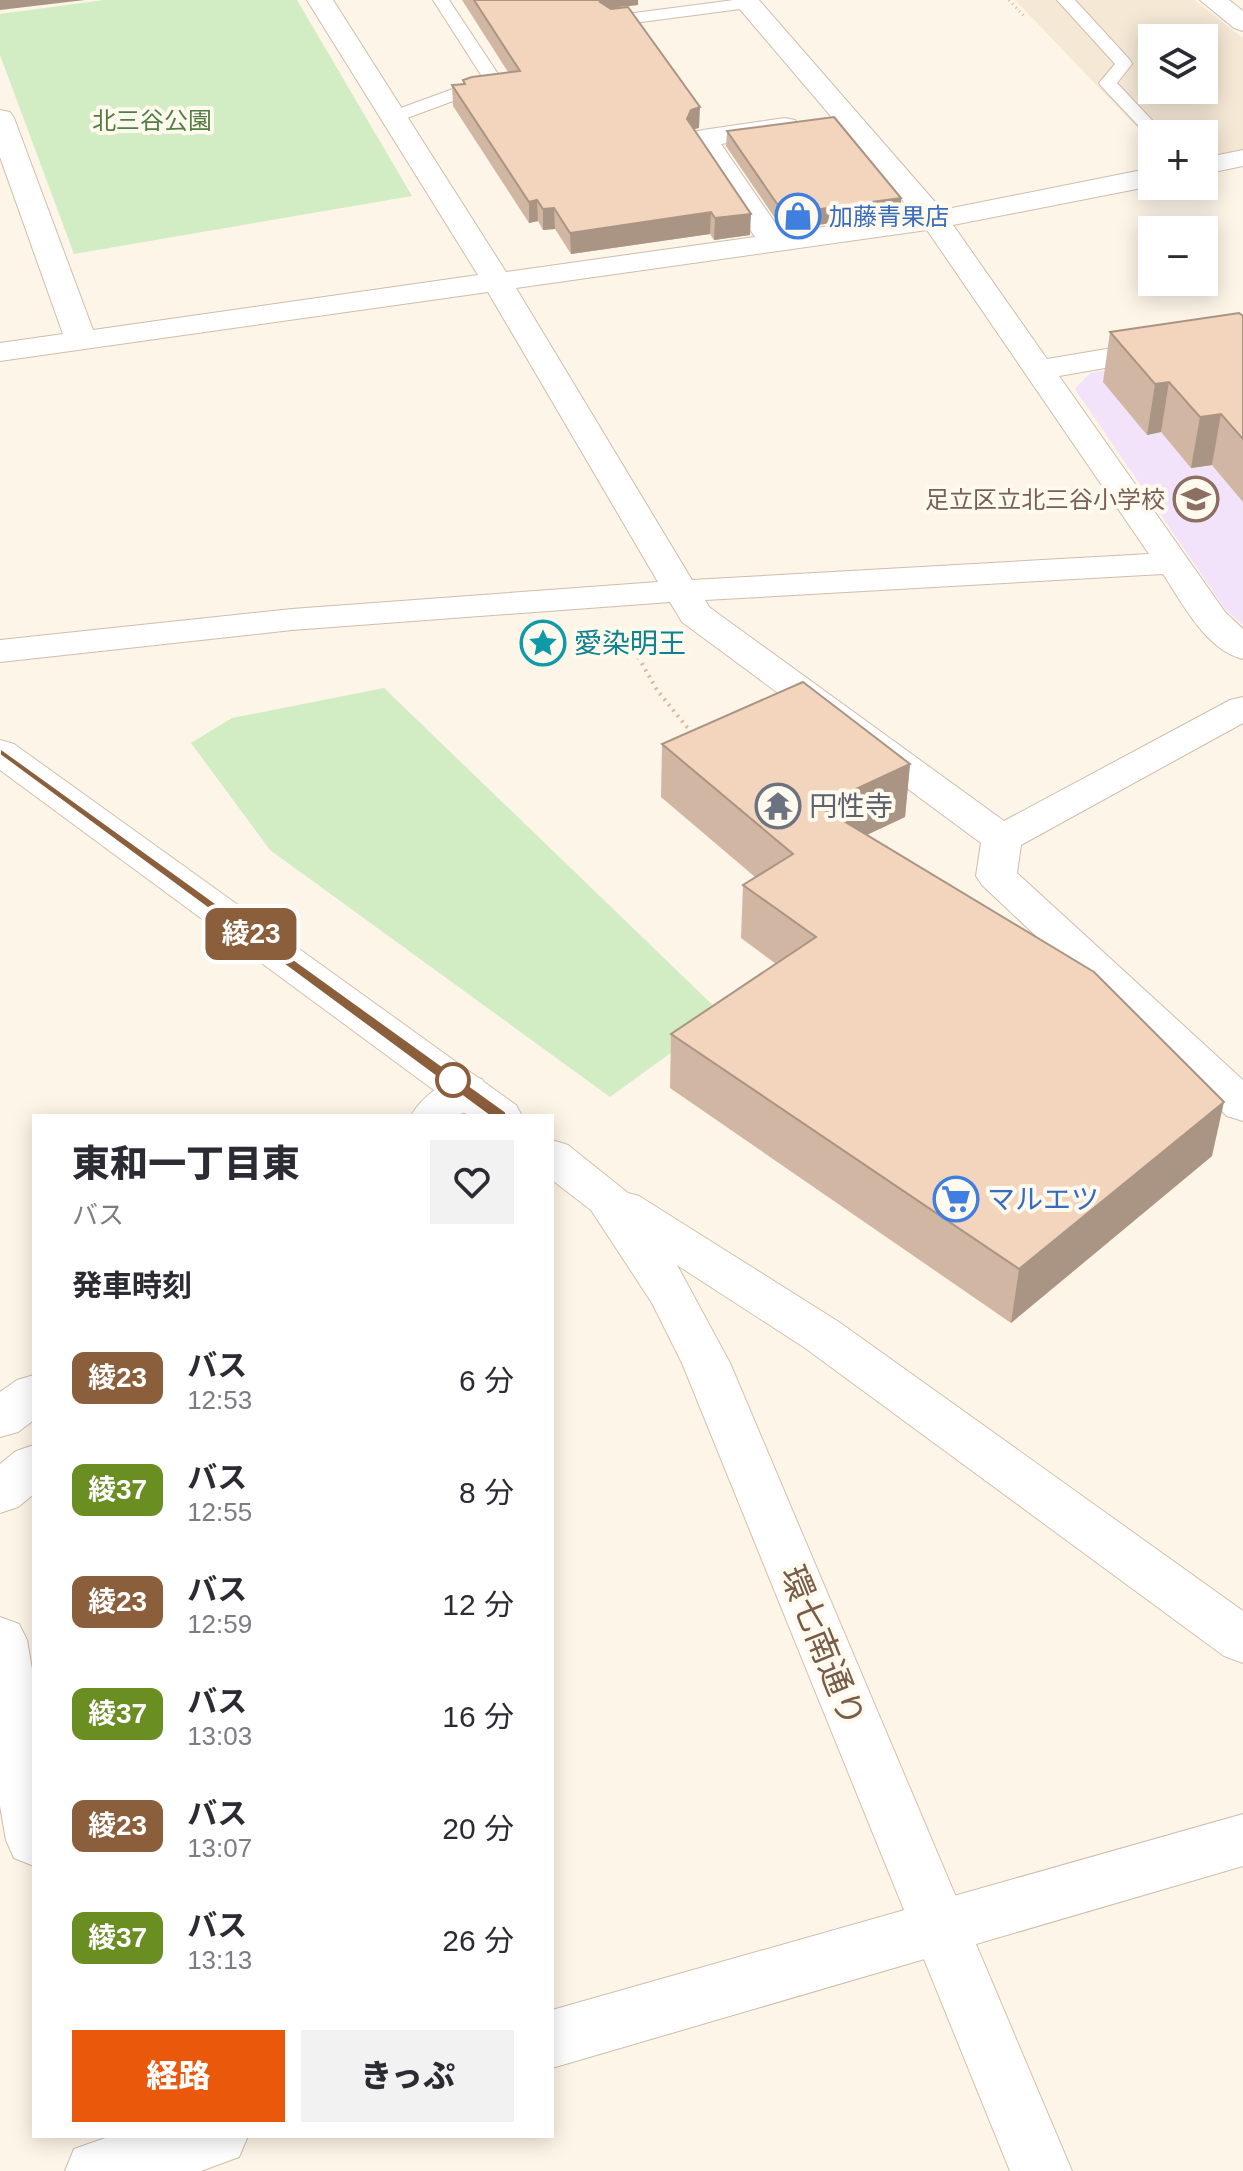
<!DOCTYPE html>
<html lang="ja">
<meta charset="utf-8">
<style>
body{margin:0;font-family:Helvetica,"Noto Sans JP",sans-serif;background:#f2f2f3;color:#2b2b33;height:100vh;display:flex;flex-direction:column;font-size:30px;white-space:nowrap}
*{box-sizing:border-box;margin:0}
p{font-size:26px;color:#7c7c81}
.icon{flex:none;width:44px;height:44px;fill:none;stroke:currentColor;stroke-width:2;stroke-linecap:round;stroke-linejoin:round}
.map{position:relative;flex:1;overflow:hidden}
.side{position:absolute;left:32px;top:1114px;width:522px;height:1024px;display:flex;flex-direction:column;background:#fff;border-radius:0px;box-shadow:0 4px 20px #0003}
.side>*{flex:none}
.badge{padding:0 16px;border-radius:12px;font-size:28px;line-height:52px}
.buttons{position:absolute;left:1138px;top:24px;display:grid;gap:16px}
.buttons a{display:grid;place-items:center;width:80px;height:80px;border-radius:0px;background:#fff;box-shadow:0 4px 20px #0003;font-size:40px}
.map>.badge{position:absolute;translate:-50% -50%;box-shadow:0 0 0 4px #fff}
h2{padding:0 40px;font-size:30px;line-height:72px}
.round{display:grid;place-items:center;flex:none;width:84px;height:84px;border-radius:0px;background:#f2f2f3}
.summary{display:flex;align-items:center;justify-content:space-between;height:136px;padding:0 40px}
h1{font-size:38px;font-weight:800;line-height:60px}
.button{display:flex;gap:16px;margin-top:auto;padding:16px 40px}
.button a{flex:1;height:92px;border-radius:0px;background:#ea580c;color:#fff;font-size:32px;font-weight:800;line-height:92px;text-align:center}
.button a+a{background:#f2f2f3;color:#2b2b33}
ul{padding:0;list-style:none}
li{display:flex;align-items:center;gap:24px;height:112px;padding:0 40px}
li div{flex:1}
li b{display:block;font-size:30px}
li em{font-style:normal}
li .badge{min-width:88px;font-weight:700;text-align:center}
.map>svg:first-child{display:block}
.residential{fill:#f5e8d5;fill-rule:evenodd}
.education{fill:#f2e3fa}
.green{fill:#d2ecc4}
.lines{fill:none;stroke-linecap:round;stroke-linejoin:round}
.lane-casing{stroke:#cfbdac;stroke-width:2}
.street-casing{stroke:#cfbdac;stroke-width:2}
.secondary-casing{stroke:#d5c0ac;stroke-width:2}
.path-far1{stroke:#d9b8a0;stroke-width:3;stroke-dasharray:1 4;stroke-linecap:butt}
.path{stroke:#d9b8a0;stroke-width:4;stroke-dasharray:2 5;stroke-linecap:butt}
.lane{fill:#fff;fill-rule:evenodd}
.street{fill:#fff;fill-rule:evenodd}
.secondary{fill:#fff;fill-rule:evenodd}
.wall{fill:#d1b7a3}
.shaded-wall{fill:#aa9584}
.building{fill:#f3d5bd;stroke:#aa9584;stroke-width:2}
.line{fill:#8b5e3c;stroke:#fff;stroke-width:2}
.stop-dot{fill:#fff;stroke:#8b5e3c;stroke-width:4}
.labels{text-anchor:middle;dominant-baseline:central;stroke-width:8;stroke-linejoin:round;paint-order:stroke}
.far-park-label{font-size:24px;fill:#517e42;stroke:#fff9ee}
.far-shop-label{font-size:24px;fill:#366cbe;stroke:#fff9ee;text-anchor:start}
.far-education-label{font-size:24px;fill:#785e54;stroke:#fff9ee;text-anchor:end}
.culture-label{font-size:28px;fill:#0d838f;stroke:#fff9ee;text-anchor:start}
.worship-label{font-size:28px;fill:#5b616d;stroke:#fff9ee;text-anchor:start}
.shop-label{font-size:28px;fill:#366cbe;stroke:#fff9ee;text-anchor:start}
.near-street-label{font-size:34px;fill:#785c4a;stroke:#fff9ee}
</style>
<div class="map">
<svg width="1243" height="2171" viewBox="0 0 1243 2171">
<rect width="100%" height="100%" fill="#fdf5e7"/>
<path class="residential" d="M1015,0H1194L1243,38V150L1204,158V134H1152V143ZM1152,38H1204V90H1152Z"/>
<path class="education" d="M1243,348V625L1225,609L1075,389L1090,373Z"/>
<g class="green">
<path d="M104,0H297L412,196L74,254L0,55V14Z"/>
<path d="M384,688L723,1015L610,1097L270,850L191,743L232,718Z"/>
</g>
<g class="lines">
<g class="lane-casing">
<g id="lane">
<path d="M433,0H449L502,80L499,84L399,121H387L384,117L387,113L483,78Z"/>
<path d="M734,0H754L756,3L748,8L611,26L603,21L611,16Z"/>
<path d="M1057,0H1075L1130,60L1132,64L1117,83L1165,134H1152L1150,138L1102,87L1099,83L1115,64Z"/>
</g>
</g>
<g class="street-casing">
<g id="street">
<path d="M307,0H333L506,272L755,237L689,138L693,132L703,130L785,118L795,120L799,126L795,132L721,144L782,233L914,214L732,0H759L942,210L1152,168V186L953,225L1047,359L1243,326V344L1059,376L1225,612L1243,629V659C1206,650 1183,604 1163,574L705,600L709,607L1004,821L1230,700L1243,697V723L1021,845L1017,873L1243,1080V1121L1227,1116L982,885L976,876L981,843L682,622L670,602L292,630L0,662V640L292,609L658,582L488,292L0,361V343L63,334L0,157V110L10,112L14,118L93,330L478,275ZM927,230L1149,554L692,580L516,288Z"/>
<path d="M1200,0H1229L1243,11V31L1234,28Z"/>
<path d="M1243,150V166L1204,174V158Z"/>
<path d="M466,1075L482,1079L488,1090C468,1123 445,1116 411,1116C422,1096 444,1081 466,1075Z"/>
<path d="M34,1375V1420L18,1432L0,1437V1392L17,1380Z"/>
<path d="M34,1445V1494L18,1507L0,1513V1464L16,1451Z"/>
<path d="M0,1617L19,1624L27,1640L34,1681V1866L14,1858L6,1840L0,1806Z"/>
<path d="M1243,1814V1866L552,2068V2010Z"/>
<path d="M111,2136H248L239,2157L201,2171H65L74,2149Z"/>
</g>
</g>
<g class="secondary-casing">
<g id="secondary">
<path d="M0,740L14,744L516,1105L522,1116H469L0,770Z"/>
<path d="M552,1140L568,1145L628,1193L639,1196L839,1322L1243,1611V1663L1224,1656L805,1348L677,1265L730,1363L1072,2171H1010L682,1363L652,1303L591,1210L552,1180Z"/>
</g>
</g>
<path class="path-far1" d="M1009,0L1026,18"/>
<path class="path" d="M628,639L657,690L694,736"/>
<use href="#lane" class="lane"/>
<use href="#street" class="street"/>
<use href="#secondary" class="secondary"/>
</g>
<g class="wall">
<path d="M462,0H638V5L618,7V8L699,128L694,129L750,235L714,240L710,234L571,254L555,229L543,230L538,221L529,223L453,106L452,85L463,84V80L508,72Z"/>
<path d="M727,131L901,198L900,213L783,230L726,146Z"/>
<path d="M1243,316V502L1212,465L1191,468L1161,432L1147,435L1103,382L1110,332Z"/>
<path d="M662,744L910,764L905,817L867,835L1212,1156L1011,1323L670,1088L671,1034L776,964L741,938L743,885L755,877L661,797Z"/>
</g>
<g class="shaded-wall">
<path d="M0,0H85L0,10Z"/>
<path d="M603,0H638V5L618,7V12L609,13L600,2Z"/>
<path d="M700,107L699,128L690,130L687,119L691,110Z"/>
<path d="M901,198L900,213L783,230L784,214Z"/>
<path d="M537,200L538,221L529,223V202Z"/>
<path d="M554,208L555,229L543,230V209Z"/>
<path d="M711,212L710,234L571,254L570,233Z"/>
<path d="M751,214L750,235L714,240L715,218Z"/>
<path d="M1169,382L1161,432L1147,435L1155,384Z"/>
<path d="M1221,414L1212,465L1191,468L1200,417Z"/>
<path d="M910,764L905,817L815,859L819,806Z"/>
<path d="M1224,1102L1212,1156L1011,1323L1019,1269Z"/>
</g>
<g class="building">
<path d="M474,0H603L600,2L611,9L628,7L700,107L691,110L687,119L751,214L715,218L711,212L570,233L554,208L543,209L537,200L529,202L452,85L465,84L463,80L472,77L520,71Z"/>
<path d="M834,117L901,198L784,214L727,131Z"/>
<path d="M1239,313L1243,316V439L1221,414L1200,417L1169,382L1155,384L1110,332Z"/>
<path d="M803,682L910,764L819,806L1094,972L1224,1102L1019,1269L671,1034L816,937L743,885L793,854L662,744Z"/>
</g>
<path class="line" d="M0,748L506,1112V1120H495L0,755Z"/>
<defs>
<g id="shop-ring" transform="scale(2.3)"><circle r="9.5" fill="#fff9ee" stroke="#3f7fe0" stroke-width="1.5"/><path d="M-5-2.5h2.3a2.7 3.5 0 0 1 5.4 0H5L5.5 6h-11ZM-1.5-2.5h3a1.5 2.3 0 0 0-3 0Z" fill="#3f7fe0"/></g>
<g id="school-ring" transform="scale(2.3)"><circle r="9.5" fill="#fff9ee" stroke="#8d6e63" stroke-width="1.5"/><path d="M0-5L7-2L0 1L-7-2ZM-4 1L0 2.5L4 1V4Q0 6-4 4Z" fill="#8d6e63"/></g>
<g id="sight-ring" transform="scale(2.3)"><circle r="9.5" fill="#fff9ee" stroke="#0f9aa8" stroke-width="1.5"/><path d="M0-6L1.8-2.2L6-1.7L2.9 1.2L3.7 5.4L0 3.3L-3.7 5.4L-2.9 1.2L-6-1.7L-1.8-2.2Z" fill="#0f9aa8"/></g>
<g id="temple-ring" transform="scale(2.3)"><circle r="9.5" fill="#fff9ee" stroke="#6b7280" stroke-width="1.5"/><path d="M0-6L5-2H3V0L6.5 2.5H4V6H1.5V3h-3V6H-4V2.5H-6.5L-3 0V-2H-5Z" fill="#6b7280"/></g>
<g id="supermarket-ring" transform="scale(2.3)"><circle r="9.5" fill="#fff9ee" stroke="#3f7fe0" stroke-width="1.5"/><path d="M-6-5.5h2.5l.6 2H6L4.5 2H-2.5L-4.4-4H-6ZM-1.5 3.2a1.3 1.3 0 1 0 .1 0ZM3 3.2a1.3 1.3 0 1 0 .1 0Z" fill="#3f7fe0"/></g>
</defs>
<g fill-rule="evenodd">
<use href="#shop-ring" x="798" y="216"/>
<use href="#school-ring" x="1196" y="499"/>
<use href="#sight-ring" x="543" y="643"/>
<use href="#temple-ring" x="778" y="806"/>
<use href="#supermarket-ring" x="956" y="1199"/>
</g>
<circle class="stop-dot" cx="453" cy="1080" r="16"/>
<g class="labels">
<g class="far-park-label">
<text x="152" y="120">北三谷公園</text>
</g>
<g class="far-shop-label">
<text x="829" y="216">加藤青果店</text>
</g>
<g class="far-education-label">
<text x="1165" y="499">足立区立北三谷小学校</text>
</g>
<g class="culture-label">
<text x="574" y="643">愛染明王</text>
</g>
<g class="worship-label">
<text x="809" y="806">円性寺</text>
</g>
<g class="shop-label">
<text x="987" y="1199">マルエツ</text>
</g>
<g class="near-street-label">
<text transform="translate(823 1646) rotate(68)">環七南通り</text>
</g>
</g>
</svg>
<div class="buttons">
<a><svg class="icon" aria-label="layers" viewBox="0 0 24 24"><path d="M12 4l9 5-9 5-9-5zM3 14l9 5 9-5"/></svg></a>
<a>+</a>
<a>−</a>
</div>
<b class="badge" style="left:251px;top:934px;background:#8b5e3c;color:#fff">綾23</b>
<section class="side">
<div class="summary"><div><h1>東和一丁目東</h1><p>バス</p></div><a class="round"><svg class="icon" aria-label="heart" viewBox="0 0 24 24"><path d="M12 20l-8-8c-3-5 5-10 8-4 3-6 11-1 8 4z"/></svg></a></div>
<h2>発車時刻</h2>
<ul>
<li><span class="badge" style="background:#8b5e3c;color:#fff">綾23</span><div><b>バス</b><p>12:53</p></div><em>6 分</em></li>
<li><span class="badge" style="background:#6b8e23;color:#fff">綾37</span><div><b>バス</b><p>12:55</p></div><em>8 分</em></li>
<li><span class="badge" style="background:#8b5e3c;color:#fff">綾23</span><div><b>バス</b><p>12:59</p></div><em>12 分</em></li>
<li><span class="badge" style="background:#6b8e23;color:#fff">綾37</span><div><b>バス</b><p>13:03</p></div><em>16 分</em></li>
<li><span class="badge" style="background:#8b5e3c;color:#fff">綾23</span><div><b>バス</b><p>13:07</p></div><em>20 分</em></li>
<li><span class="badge" style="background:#6b8e23;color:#fff">綾37</span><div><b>バス</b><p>13:13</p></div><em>26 分</em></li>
</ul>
<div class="button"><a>経路</a><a>きっぷ</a></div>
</section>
</div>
